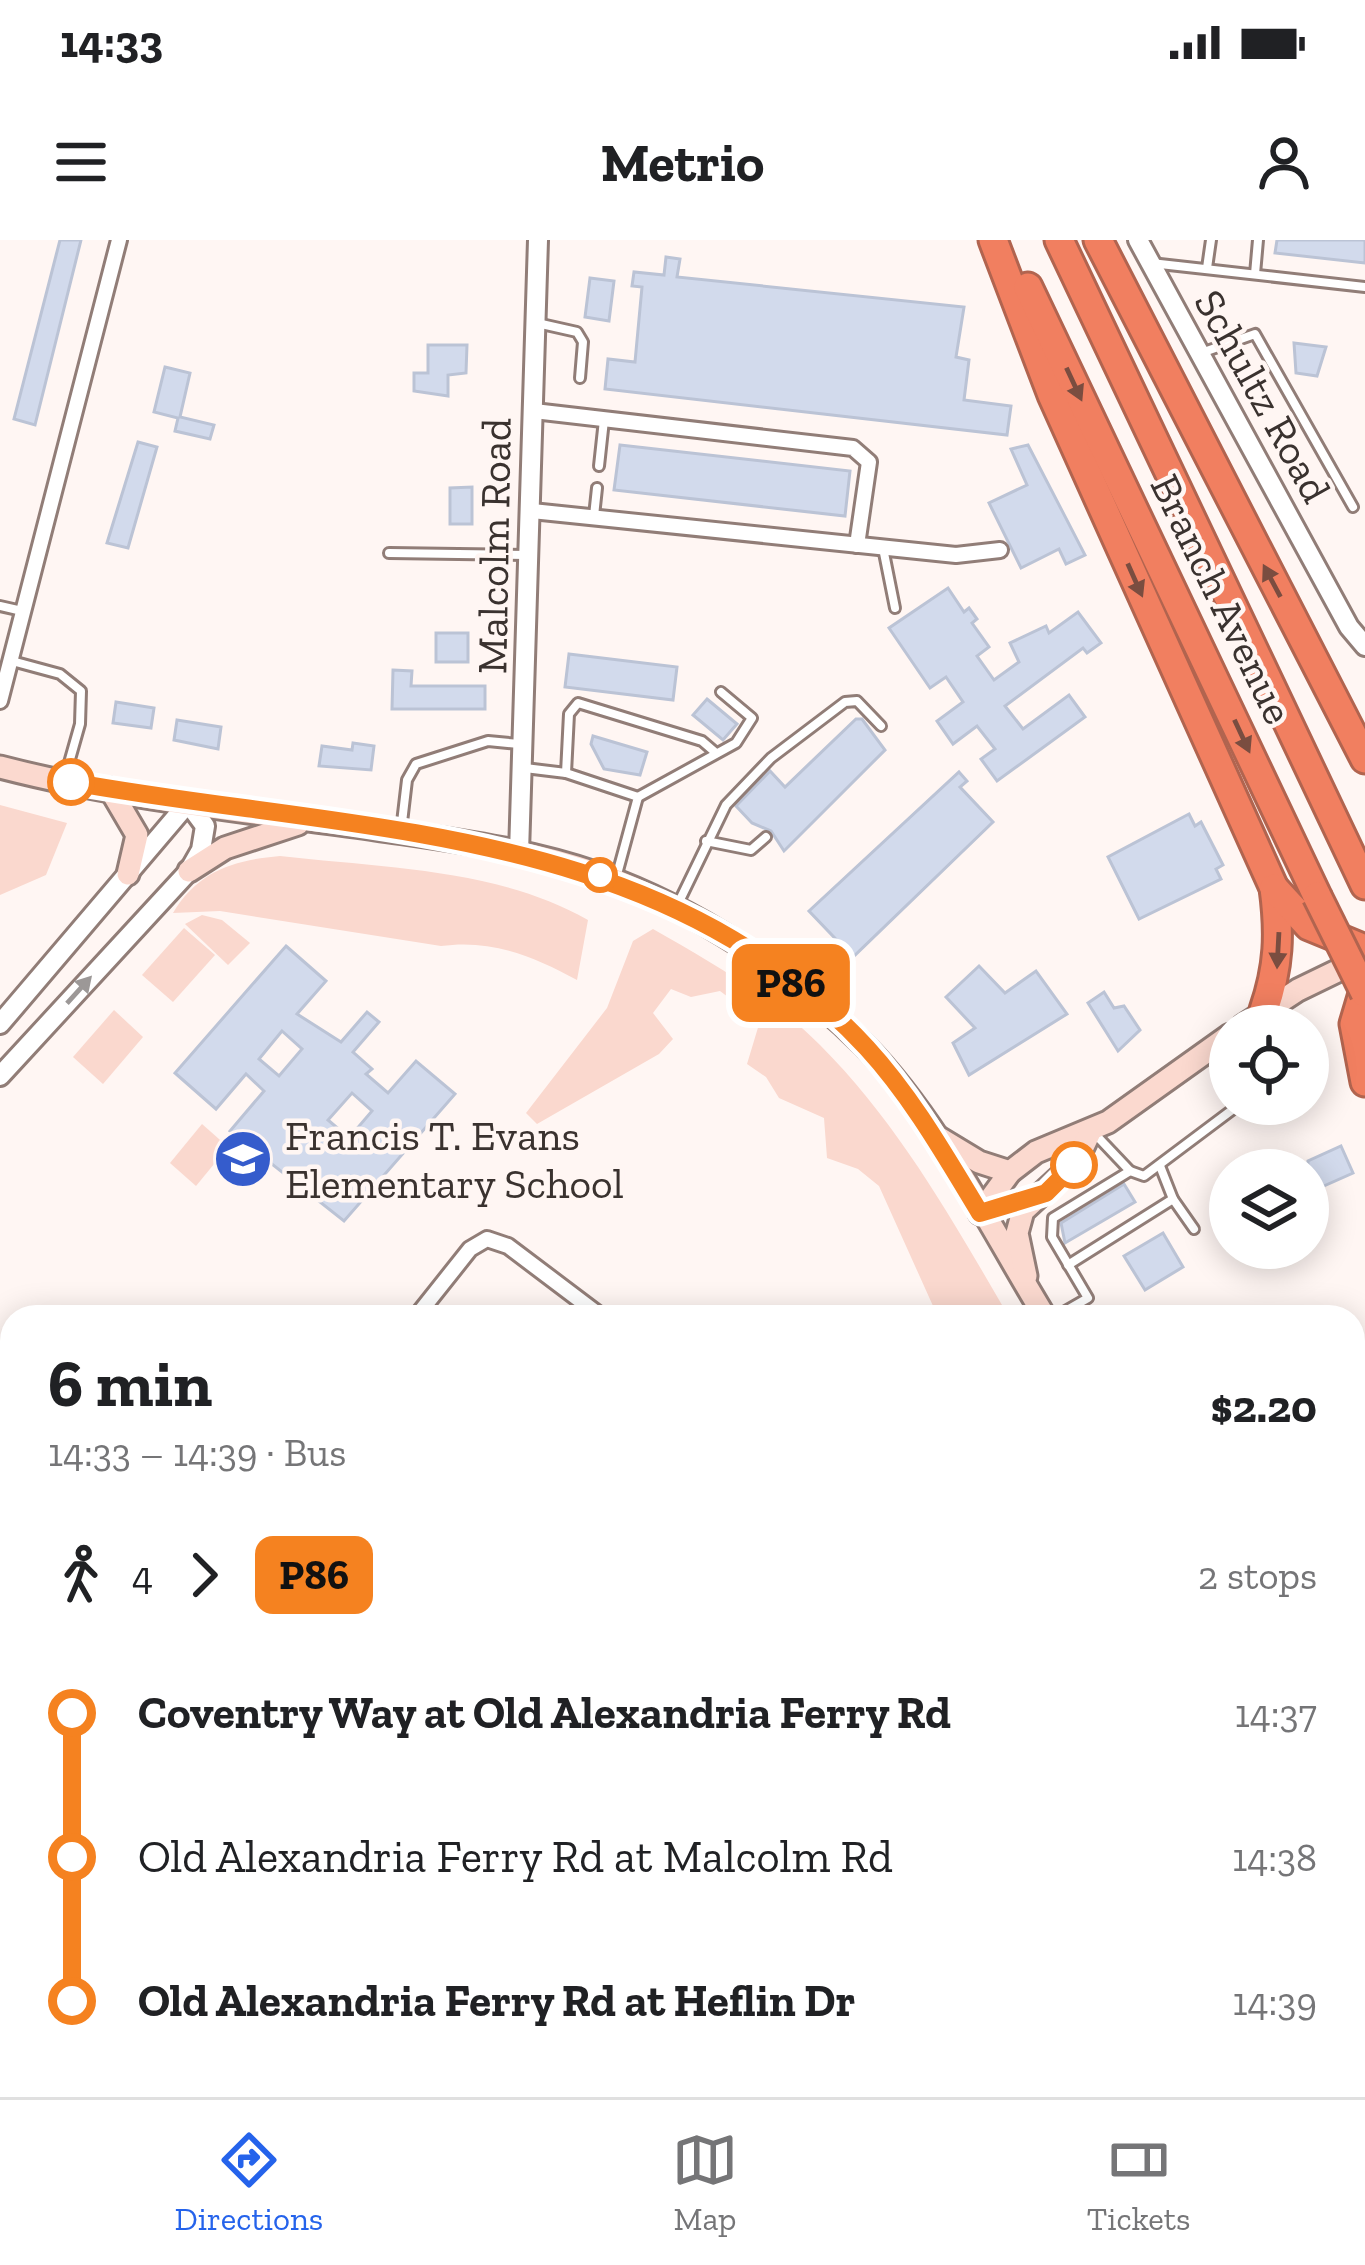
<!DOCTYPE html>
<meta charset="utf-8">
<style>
body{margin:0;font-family:"Zilla Slab",serif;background:#f2f2f2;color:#202124;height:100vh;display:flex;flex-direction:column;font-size:45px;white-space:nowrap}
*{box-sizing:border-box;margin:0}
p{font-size:39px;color:#757577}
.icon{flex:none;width:66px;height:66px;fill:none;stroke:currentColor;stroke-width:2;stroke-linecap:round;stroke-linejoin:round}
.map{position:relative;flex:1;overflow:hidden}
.sheet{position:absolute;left:0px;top:1065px;width:1365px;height:792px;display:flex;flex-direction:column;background:#fff;border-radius:36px 36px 0 0;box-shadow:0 6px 30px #0003}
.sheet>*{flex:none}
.badge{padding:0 24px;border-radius:18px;font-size:42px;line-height:78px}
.buttons{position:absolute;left:1209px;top:765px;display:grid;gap:24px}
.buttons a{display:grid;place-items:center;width:120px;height:120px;border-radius:50%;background:#fff;box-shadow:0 6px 30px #0003;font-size:60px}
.map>.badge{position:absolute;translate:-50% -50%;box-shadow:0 0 0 6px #fff}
.legs{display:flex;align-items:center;gap:18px;height:132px;padding:0 48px;font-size:39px}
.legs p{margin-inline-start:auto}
.head{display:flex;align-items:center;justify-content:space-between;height:204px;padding:0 48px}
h1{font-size:66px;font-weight:700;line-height:90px}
ul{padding:0 48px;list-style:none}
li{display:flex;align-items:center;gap:42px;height:144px;font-size:45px}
li i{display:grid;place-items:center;width:18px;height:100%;margin:0 15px;background:currentColor}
li i::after{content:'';width:30px;height:30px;margin:-15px;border:9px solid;border-radius:50%;background:#fff}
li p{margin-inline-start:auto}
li:first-child i{background:linear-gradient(#0000 50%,currentColor 0)}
li:last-child i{background:linear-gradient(currentColor 50%,#0000 0)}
.status{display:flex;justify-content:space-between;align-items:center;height:84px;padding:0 60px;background:#fff;direction:ltr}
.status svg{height:33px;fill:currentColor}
header{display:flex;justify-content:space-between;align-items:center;height:156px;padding:0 48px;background:#fff;font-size:54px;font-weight:700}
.dock{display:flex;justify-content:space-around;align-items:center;height:168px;border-top:3px solid #e0e0e0;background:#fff;font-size:33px;color:#757577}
.dock a{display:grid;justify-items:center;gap:6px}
.dock .active{color:#2563eb}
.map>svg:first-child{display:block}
.green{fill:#fad8ce}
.building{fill:#d2daec;stroke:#bbc3d5;stroke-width:3;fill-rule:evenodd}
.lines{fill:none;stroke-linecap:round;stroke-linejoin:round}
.service-casing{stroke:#917d77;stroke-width:14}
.minor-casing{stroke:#917d77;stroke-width:20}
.tertiary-casing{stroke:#917d77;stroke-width:24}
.secondary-casing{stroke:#917d77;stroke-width:27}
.motorway-casing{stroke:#b1644f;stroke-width:33}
.service{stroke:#fff;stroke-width:8}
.minor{stroke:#fff;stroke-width:14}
.tertiary{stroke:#fff;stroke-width:18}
.secondary{stroke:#fbd9cf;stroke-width:21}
.motorway{stroke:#f17f60;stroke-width:27}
.motorway-bridge-casing{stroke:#b1644f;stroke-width:33;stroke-linecap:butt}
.motorway-bridge{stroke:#f17f60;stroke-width:27}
.oneway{fill:#7a4d40}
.oneway2{fill:#9c9897}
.line-1-casing{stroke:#fff;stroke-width:27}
.line-1{stroke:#f58220;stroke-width:18}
.stop-1-dot{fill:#fff;stroke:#f58220;stroke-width:6}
.labels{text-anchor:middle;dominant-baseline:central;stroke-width:9;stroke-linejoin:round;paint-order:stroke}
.street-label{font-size:42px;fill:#3a322f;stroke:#fff6f3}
.poi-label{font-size:42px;fill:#3a322f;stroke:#fff6f3;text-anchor:start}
</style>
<div class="status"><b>14:33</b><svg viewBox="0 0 49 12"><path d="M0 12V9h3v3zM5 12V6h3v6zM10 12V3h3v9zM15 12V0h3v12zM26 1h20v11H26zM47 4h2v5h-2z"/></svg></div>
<header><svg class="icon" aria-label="menu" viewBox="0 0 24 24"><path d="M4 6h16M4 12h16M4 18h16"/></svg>Metrio<svg class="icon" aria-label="person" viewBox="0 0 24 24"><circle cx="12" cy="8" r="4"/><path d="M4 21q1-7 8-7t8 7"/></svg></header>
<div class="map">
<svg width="1365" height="1857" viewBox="0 0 1365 1857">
<rect width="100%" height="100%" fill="#fff6f3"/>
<g class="green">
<path d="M0,565L67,583L46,635L0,655Z"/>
<path d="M280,616C384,628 496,628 588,680L577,740C533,716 491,699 441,706L220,671L173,673C198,631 234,620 280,616Z"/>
<path d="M202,675L222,680L250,703L228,725L185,684Z"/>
<path d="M184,688L215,715L173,762L142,735Z"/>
<path d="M653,689C711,722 772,757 820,805C899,884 953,981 1009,1077H938L879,946L858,929L827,918L824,878L779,858L766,837L747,824L760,781L720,751L691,757L671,749L653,773L673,799L659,814L537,884L526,873L607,768L633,701Z"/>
<path d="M114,770L143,797L103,844L73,817Z"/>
<path d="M202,884L228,907L196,946L170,923Z"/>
<path d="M1353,1534L1365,1546V1692L1353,1680Z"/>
<path d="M1139,1845H1293L1304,1857H1139Z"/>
</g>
<g class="building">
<path d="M60,0H81L35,185L14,179Z"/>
<path d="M1277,0H1365V23L1275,13Z"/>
<path d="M666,17L680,19L677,37L964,67L956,117L969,120L964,160L1011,166L1007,195L605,149L608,119L635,122L642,47L632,46L634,32L664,35Z"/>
<path d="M590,38L614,41L609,81L585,77Z"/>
<path d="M1294,103L1326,107L1317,136L1296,133Z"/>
<path d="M428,105H467L466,133L448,135V156L414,151V133H428Z"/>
<path d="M165,127L190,133L180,177L214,185L210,199L175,191L178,178L154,172Z"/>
<path d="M138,202L157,207L128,308L107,303Z"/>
<path d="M620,205L850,231L845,276L614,250Z"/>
<path d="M1028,205L1085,315L1066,324L1059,309L1021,328L989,263L1027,245L1011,209Z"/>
<path d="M472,247V284H450V248Z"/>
<path d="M948,348L964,372L969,368L977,379L972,383L989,407L977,416L994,440L1019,422L1010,403L1046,386L1049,393L1078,372L1101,403L1087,413L1083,408L1005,466L1023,489L1069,455L1085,477L997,541L981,519L995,509L977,486L953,504L937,481L963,462L946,437L930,448L889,388Z"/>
<rect x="436" y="393" width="32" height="29"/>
<path d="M569,414L677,427L673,460L565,447Z"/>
<path d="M393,430L412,431L411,446H485V469H392Z"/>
<path d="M707,459L737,484L723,500L693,475Z"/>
<path d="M116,462L154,468L151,488L113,483Z"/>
<path d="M856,479H862L885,510L784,611L771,591L752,583L736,566L770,531L785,547Z"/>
<path d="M177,480L221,487L218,509L174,500Z"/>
<path d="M593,496L647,512L640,535L604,529L591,504Z"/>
<path d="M353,503L374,506L371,530L319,526L322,506L352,510Z"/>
<path d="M959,532L967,541L960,547L993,582L853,717L809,671Z"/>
<path d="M1189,574L1195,586L1201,582L1223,625L1216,629L1221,639L1139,679L1108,617Z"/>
<path d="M286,706L326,741L297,774L341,802L367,772L379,782L353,812L372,829L366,834L388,853L416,821L455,854L344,981L230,891L264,851L246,834L216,869L175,833ZM282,791L302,809L279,836L259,819ZM352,853L372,871L349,898L328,880Z"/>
<path d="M979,726L1005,753L1036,731L1067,774L969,835L953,803L975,788L946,757Z"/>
<path d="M1104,752L1114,768L1124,766L1140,790L1118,811L1088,763Z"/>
<path d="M1341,906L1353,933L1308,953V921Z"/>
<path d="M1124,944L1135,962L1065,1003L1061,983Z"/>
<path d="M1163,993L1183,1027L1145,1050L1124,1016Z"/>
<path d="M1353,1291L1365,1304V1351L1357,1359L1365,1367V1407L1353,1393Z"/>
</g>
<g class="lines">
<g class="service-casing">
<g id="service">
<path d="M1151,23L1365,47"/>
<path d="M1207,28L1211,0"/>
<path d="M1255,34L1258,0"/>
<path d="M537,83L577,92L583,102L580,138"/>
<path d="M1201,113L1255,94L1353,267"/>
<path d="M599,226L604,180"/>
<path d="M594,276L597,248"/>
<path d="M883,308L895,368"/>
<path d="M389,313L529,315"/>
<path d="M0,366L22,371"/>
<path d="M12,421L60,434L81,451L80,484L65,537"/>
<path d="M525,528L566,533L569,474L578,463L702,501L716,513"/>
<path d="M566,533L638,557L616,638"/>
<path d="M638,557L736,503L752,478L721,452"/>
<path d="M401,591L407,540L416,524L488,501L519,504"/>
<path d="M706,601L751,610L766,597"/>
<path d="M676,668L726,565L771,518L845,462L857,461L881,486"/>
<path d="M1094,893L1130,931"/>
<path d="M1173,959L1194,989"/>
<path d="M1068,1025L1173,959L1160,926"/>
<path d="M1055,1077L1088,1058L1052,997L1053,978L1130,931L1144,936L1232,870"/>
</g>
</g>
<g class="minor-casing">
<g id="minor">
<path d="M534,171L853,208L869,222L857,305"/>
<path d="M532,271L956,315L1000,310"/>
<path d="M0,461L119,0"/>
<path d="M416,1077L470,1009L487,999L508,1006L602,1077"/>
<path d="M0,1282L12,1292"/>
<path d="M1062,1845L1064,1857"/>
<path d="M1307,1845L1319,1857"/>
<path d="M462,1857L471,1845"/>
<path d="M1343,1857L1365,1835"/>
</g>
</g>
<g class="tertiary-casing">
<g id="tertiary">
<path d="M1138,0L1349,387L1365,406"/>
<path d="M519,613L538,0"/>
<path d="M0,784L188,563L205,586L201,610L189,631L0,836"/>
</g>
</g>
<g class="secondary-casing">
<g id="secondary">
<path d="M0,527C123,559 251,572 376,589C451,600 527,609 598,634C696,669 791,732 864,805C938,880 990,987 1045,1077"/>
<path d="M110,549L137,595L128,634"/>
<path d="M189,631L225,608L298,584"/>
<path d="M1243,786L1298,750L1364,718"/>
<path d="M936,896L979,922L1010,932"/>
<path d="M980,973L1010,932L1036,912L1108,882L1230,795"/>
<path d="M1026,1036L1017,993L1023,971L1076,922L1091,890"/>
<path d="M1353,1503L1365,1518"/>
</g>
</g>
<g class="motorway-casing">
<g id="motorway">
<path d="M993,0L1052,155L1274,648C1280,693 1279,727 1264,770"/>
<path d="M1059,0L1365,645"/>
<path d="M1098,0L1365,519"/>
<path d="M1028,47L1317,656"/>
<path d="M1274,648L1309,686L1365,709"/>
<path d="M1365,747L1354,784L1365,842"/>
</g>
</g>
<use href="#service" class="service"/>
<use href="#minor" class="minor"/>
<use href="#tertiary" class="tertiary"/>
<use href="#secondary" class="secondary"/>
<use href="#motorway" class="motorway"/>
<g class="motorway-bridge-casing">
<path id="motorway-bridge" d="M1317,656L1365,753"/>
</g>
<use href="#motorway-bridge" class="motorway-bridge"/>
</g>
<defs><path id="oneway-solid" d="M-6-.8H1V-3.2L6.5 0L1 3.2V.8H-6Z" transform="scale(3)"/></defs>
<g class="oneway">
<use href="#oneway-solid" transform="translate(1074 144) rotate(65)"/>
<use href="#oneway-solid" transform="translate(1135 340) rotate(66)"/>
<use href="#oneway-solid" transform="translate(1272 341) rotate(-118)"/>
<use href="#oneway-solid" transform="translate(1242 496) rotate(65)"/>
<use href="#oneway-solid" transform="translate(1278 710) rotate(93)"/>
</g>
<use class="oneway2" href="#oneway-solid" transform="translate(79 750) rotate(-48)"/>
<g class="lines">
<g class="line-1-casing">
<path id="line-1" d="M71,542C351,593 658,582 867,808C912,857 946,917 980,973L1046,953L1074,925"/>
</g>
<use href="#line-1" class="line-1"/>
</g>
<defs>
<g id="school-disc" transform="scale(3)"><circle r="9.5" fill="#355ccc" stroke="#fff6f3"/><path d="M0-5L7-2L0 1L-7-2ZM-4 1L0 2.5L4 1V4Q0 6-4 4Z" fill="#fff"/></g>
</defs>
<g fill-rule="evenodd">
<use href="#school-disc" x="243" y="919"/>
</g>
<g class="stop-1-dot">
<circle cx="71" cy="542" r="21"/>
<circle cx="600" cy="635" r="15"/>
<circle cx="1074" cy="925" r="21"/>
</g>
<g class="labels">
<g class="street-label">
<text transform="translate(1263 156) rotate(61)">Schultz Road</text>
<text transform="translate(494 306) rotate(-89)">Malcolm Road</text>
<text transform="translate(1222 359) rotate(64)">Branch Avenue</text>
</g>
<g class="poi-label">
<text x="285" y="895">Francis T. Evans<tspan x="285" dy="48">Elementary School</tspan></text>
</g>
</g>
</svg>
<div class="buttons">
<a><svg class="icon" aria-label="locate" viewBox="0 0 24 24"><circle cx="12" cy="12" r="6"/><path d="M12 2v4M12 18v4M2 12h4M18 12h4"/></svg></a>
<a><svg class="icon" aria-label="layers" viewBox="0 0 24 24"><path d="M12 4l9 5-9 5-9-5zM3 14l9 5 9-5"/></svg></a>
</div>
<b class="badge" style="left:791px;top:743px;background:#f58220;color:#111">P86</b>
<section class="sheet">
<div class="head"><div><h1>6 min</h1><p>14:33 – 14:39 · Bus</p></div><b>$2.20</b></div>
<div class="legs"><svg class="icon" aria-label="walk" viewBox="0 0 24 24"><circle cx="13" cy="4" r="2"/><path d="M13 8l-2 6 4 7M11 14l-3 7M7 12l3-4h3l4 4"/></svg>4<svg class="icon" aria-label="forward" viewBox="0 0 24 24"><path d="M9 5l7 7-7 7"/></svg><b class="badge" style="background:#f58220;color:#111">P86</b><p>2 stops</p></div>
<ul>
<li><i style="color:#f58220"></i><b>Coventry Way at Old Alexandria Ferry Rd</b><p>14:37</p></li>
<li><i style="color:#f58220"></i><span>Old Alexandria Ferry Rd at Malcolm Rd</span><p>14:38</p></li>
<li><i style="color:#f58220"></i><b>Old Alexandria Ferry Rd at Heflin Dr</b><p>14:39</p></li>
</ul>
</section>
</div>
<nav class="dock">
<a class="active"><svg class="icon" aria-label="directions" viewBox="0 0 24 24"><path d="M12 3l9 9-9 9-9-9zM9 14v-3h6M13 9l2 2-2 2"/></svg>Directions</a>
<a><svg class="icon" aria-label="map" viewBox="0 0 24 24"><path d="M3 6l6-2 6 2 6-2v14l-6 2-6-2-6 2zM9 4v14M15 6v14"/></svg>Map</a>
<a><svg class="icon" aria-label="tickets" viewBox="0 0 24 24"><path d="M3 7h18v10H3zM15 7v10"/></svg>Tickets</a>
</nav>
